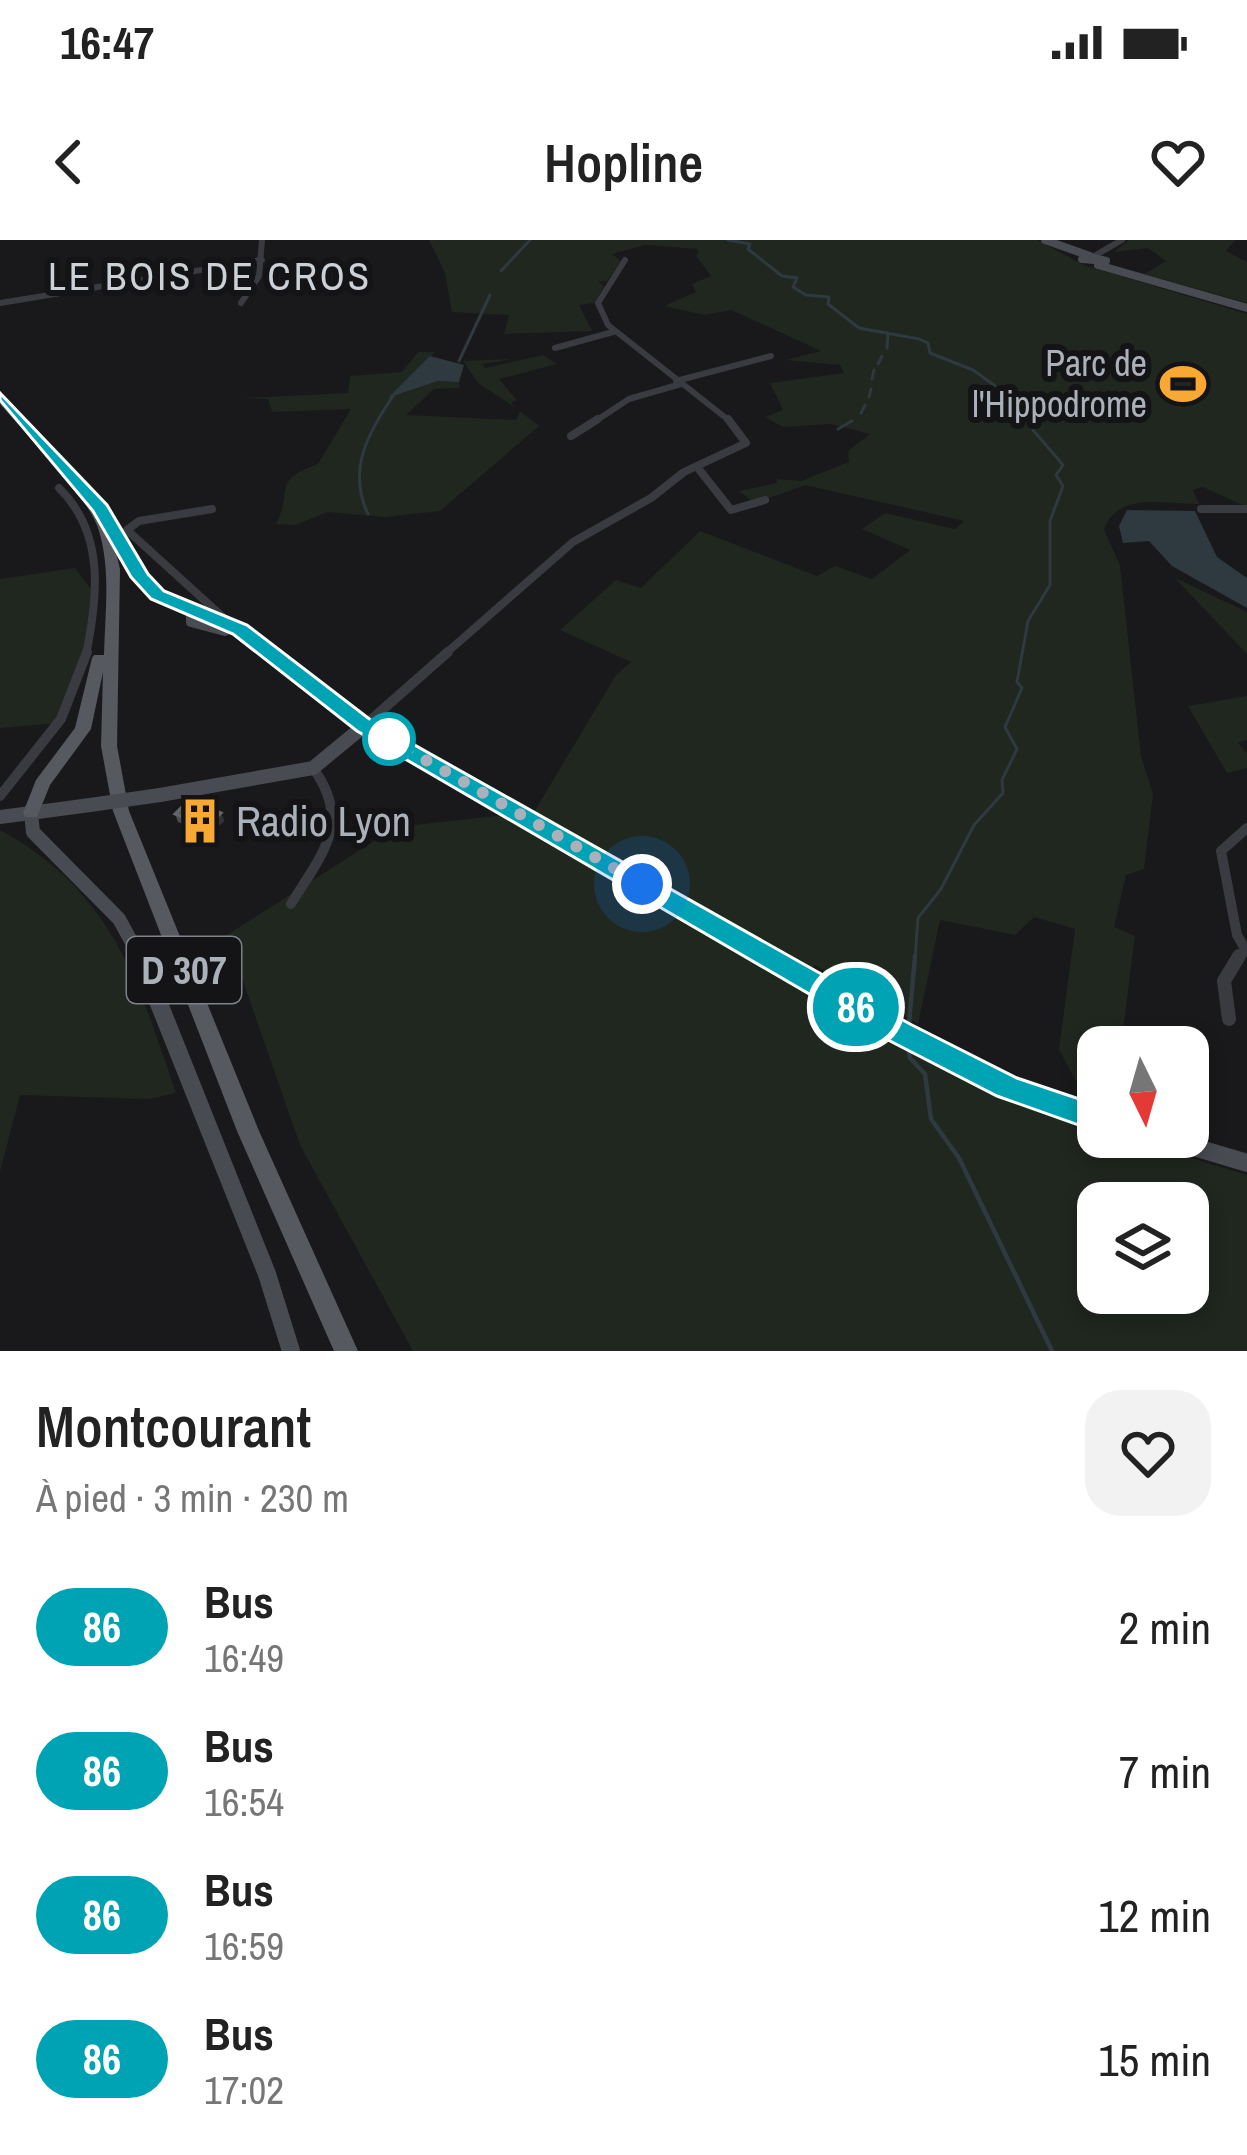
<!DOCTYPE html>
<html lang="fr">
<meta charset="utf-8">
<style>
body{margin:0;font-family:"Archivo Narrow",sans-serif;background:#f2f2f2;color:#222;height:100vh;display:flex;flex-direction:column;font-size:45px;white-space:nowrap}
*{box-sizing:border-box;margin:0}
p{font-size:39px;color:#767676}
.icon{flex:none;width:66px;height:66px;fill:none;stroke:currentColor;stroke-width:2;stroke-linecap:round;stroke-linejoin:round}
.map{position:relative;height:1111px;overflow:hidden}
.panel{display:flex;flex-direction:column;background:#fff;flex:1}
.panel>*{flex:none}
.badge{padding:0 24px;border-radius:39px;font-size:42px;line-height:78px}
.needle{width:78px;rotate:175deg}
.tools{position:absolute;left:1077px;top:786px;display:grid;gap:24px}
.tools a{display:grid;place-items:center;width:132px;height:132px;border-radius:24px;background:#fff;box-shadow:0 6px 18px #0003;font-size:60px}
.you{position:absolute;width:60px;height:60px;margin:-30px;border:9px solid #fff;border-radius:50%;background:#1a73e8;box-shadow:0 0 0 18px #1a73e833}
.map>.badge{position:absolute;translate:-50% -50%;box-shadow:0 0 0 6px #fff}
.round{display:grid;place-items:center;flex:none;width:126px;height:126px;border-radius:36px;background:#f2f2f2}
.overview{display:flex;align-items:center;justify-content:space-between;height:204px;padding:0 36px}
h1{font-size:57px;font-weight:600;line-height:90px}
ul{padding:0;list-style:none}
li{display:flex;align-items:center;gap:36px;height:144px;padding:0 36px}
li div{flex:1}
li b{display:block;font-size:45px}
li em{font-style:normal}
li .badge{min-width:132px;font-weight:700;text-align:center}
.status{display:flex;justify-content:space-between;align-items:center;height:84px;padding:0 60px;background:#fff;direction:ltr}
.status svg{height:33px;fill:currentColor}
header{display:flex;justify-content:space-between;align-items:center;height:156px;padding:0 36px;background:#fff;font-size:54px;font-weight:600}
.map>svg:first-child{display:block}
.green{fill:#1f271f;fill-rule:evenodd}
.water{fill:#2e3940}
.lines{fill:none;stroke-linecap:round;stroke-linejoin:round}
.stream-far1{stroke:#2e3940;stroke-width:3}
.stream{stroke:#2e3940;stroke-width:4.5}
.street-far3{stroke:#3a3b41;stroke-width:6}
.street-far2{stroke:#3a3b41;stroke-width:8}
.street-far1{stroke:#3a3b41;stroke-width:10}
.street{stroke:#3a3b41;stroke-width:14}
.secondary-far3{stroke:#484b51;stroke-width:8}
.secondary-far2{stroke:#484b51;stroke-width:10}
.secondary-far1{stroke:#484b51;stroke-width:14}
.secondary{stroke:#484b51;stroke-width:18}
.primary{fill:#565960;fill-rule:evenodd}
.secondary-bridge{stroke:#484b51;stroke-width:14}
.wall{fill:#4a4c50}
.shaded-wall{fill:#323336}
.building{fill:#55575c;stroke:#62656a;stroke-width:3}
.line{fill:#00a3b4;stroke:#fff;stroke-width:3}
.walk{stroke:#abb1bb;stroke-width:12;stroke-dasharray:0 21.6}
.stop-dot{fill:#fff;stroke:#00a3b4;stroke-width:6}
.labels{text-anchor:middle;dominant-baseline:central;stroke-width:12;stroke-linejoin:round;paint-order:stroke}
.far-poi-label{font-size:36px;fill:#abb1bb;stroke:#141416;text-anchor:end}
.far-neighbourhood-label{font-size:39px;letter-spacing:3px;fill:#ccd0d7;stroke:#141416}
.shield{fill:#141416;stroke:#7e828a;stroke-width:3}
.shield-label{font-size:39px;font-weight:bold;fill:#abb1bb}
.poi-label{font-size:42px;fill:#abb1bb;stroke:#141416;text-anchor:start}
</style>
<div class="status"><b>16:47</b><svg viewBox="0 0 49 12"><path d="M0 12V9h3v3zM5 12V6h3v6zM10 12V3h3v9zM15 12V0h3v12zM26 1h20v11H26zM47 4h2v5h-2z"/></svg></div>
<header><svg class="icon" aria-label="back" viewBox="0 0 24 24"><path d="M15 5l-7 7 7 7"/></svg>Hopline<svg class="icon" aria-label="heart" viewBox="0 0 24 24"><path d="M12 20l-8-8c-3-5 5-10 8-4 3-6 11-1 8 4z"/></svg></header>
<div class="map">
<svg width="1247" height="1111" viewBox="0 0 1247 1111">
<rect width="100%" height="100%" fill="#19191b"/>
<g class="green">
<path d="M429,0H1037L1084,25L1247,74V267L1203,247L1193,250L1199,264C1163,264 1117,251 1104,290L1120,325L1141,516L1153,554L1144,629L1126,635L1114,687L1135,696L1121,807H1098V849L1075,840L1059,809L1075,689L1034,677L1015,695L940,680L918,784L815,725L799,742C895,803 988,858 1098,890V897H1122L1247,935V1111H413L300,905L227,695L396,587L534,572L616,435L631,422L560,390L616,340L641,348L700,291L817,336L835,326L872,339L910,310L862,289L885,273L955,289L964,281L805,245L755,263L739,251L777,243L776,239L801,241L849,222L848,211L870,194L831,184L783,187L765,177L783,170L770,143L844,133L840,125L786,120L821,111L731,70L705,75L664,66L696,52L692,44L711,36L697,17L698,9L645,5L612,14L621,21L607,41H598L604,46L595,63L579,65L592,91L504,94L509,75L452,72L445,33ZM1098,963H1188V1053H1098Z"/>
<path d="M1129,0H1235L1226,11L1247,22V63L1145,34L1166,21L1148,8L1114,12Z"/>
<path d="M418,112H435L389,158L438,141L459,142L460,148L434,149L406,175L516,180L520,171L539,186L440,271L385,277L328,272L295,285L276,284C294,250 270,241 318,224L351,169L272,172L268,159L241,158L348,153L350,136L402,132Z"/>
<path d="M543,115L557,124L499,139L517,160L511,162L514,167L478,143L463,121L513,119L482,124L485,128Z"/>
<path d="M75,328L96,356L86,410L59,483L0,488V339Z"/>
<path d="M1175,338L1247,372V414Z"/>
<path d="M1247,456V500L1238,503L1247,513V528L1227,533L1188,466Z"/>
<path d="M0,590C113,652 137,739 176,853L150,859L20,855L0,932Z"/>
</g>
<g class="water">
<path d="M430,116L464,125L459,142L438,141L388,158Z"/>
<path d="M1127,270L1195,271L1217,317L1247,338V368L1172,326L1149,301L1123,303L1119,286Z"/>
</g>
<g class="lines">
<g class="stream-far1">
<path d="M728,0L750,4L748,9L782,36L797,38L793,47L806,55L829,57L828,64L859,88L919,99L928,103L930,113L973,130L998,148L993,151L1034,177L1033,190L1063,225L1056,235L1063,246L1050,281V345L1028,381L1017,442L1022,448L1005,487L1017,509L1002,540L1003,553L974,585L941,649L918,678L915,719"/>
<path d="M501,31L530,0"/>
<path d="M887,108L888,93"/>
<path d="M459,121L490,55"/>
<path d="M878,124L882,116"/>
<path d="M872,139L874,130"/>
<path d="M869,157L871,149"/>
<path d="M861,173L865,165"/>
<path d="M838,189L852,181"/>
<path d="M368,274C347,230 368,193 393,156"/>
</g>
<g class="stream">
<path d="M909,784L915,716"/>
<path d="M906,799L910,818L925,834L931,879L959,918L1052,1111"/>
</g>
<g class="street-far3">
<path d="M1094,16L1122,0"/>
<path d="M625,20L598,63L608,85L731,182"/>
<path d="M0,63L262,20"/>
<path d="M241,63L259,36L262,0"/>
<path d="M555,108L613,92"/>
<path d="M676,141L771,116"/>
<path d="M594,182L629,159L681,144"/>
</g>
<g class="street-far2">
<path d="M571,196L598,179"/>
<path d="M698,228L731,270L765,260"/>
<path d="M59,248C105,293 98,356 86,415"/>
<path d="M212,269L139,281L127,290L225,379"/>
<path d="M1201,269H1247"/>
<path d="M444,415L573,302L651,258L684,232L746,203L728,179"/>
</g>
<g class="street-far1">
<path d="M364,486L448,412"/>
<path d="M0,556L61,479L87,412"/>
<path d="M1247,588L1221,611L1237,695L1247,712"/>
<path d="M291,664C321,615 353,583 313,528"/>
<path d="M1236,719L1245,711"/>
</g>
<path class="street" d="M1229,779L1224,741L1239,716"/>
<g class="secondary-far3">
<path d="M1045,0L1090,16"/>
<path d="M1086,16L1106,21L1082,19Z"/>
<path d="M1098,25L1247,68"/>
</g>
<g class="secondary-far2">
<path d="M191,370L248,395L274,415"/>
<path d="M191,370V382L225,391"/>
</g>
<g class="secondary-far1">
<path d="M270,412L364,486L772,719"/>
<path d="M160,555L313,528L364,486"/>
<path d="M31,573L33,592L119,679L141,719"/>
<path d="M0,577L90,565"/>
</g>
<g class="secondary">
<path d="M140,716L267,1034L291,1111"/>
<path d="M766,716L1008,847L1098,879"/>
<path d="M1160,897L1247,923"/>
</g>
<path class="primary" d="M0,154L4,155L83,244L107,281H114L150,341L198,370L191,374L186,373L140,347L114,303L120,329L117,506L129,571L259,891L358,1111H334L237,891L113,571L101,506L103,432L91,489L50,545L37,577H25L23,573L36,540L75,488L92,418L94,415H104C105,374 111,331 99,291C89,256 26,194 0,164Z"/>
<path class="secondary-bridge" d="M90,565L160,555"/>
</g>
<path class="wall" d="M221,573L224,581L210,594L178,582L175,574Z"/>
<path class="shaded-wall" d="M221,573L224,581L210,594L207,586Z"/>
<path class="building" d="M189,560L221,573L207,586L175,574Z"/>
<path class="line" d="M0,153L107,265L148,334L164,351L247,385L372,481L910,784L1017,838L1109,869L1113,879L1109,888L1098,892L997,856L890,801L357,491L233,394L151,359L131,337L93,271L0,160Z"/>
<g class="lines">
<path class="walk" d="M389,499L642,644"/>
</g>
<defs>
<g id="stadium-bare" transform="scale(3.6)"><path d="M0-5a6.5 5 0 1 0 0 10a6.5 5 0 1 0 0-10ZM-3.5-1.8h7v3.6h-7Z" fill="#f8a934" stroke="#141416" stroke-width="2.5" paint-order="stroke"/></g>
<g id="building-bare" transform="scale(3.6)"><path d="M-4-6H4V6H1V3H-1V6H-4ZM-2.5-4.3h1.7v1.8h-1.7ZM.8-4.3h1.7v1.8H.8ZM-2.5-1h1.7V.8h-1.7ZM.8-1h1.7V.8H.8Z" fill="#f8a934" stroke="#141416" stroke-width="2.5" paint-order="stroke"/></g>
</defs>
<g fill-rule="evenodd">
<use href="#stadium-bare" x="1183" y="144"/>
<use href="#building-bare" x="200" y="581"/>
</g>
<circle class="stop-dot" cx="389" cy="499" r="24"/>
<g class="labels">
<g class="far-poi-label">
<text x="1147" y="123">Parc de<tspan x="1147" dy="41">l'Hippodrome</tspan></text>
</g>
<g class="far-neighbourhood-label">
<text x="210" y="36">LE BOIS DE CROS</text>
</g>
<rect class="shield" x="127" y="697" width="114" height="66" rx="9"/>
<g class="shield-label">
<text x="184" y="730">D 307</text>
</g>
<g class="poi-label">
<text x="236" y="581">Radio Lyon</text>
</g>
</g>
</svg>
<div class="tools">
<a><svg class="needle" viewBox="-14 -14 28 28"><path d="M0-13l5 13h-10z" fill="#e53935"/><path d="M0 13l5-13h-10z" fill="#767676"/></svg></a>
<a><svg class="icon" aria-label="layers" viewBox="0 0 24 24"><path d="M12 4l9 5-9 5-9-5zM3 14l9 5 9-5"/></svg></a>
</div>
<div class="you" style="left:642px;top:644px"></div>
<b class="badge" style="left:856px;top:767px;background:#00a3b4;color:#fff">86</b>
</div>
<section class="panel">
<div class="overview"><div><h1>Montcourant</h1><p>À pied · 3 min · 230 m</p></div><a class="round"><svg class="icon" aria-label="heart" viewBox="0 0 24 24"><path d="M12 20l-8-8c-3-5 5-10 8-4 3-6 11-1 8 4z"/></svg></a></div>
<ul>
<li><span class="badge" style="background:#00a3b4;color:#fff">86</span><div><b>Bus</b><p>16:49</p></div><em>2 min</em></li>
<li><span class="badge" style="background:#00a3b4;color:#fff">86</span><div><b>Bus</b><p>16:54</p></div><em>7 min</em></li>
<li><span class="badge" style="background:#00a3b4;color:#fff">86</span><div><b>Bus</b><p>16:59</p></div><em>12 min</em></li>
<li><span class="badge" style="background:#00a3b4;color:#fff">86</span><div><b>Bus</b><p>17:02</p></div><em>15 min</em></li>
</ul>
</section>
